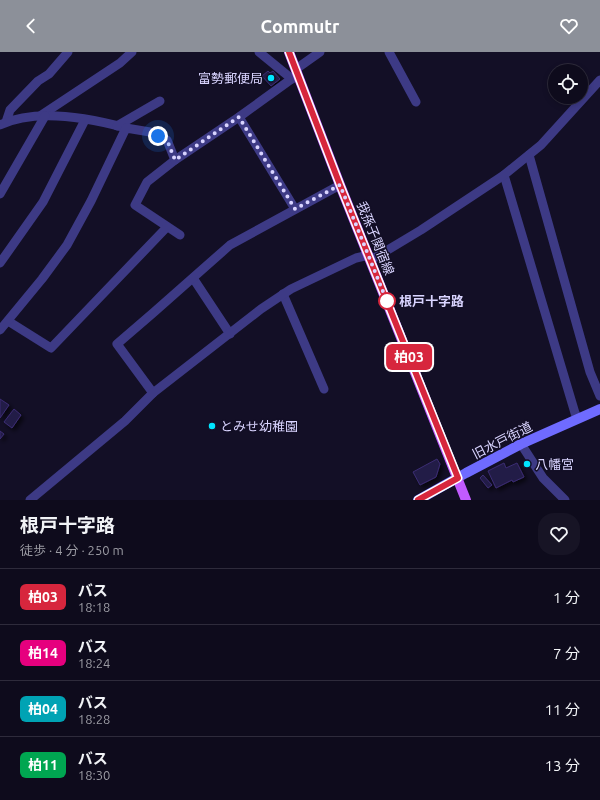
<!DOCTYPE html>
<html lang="ja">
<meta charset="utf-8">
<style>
body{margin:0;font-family:Ubuntu,"Noto Sans JP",sans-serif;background:#171425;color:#f1f3f6;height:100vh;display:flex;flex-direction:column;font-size:15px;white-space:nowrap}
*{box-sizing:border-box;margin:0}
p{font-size:13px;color:#9b9ba3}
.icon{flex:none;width:22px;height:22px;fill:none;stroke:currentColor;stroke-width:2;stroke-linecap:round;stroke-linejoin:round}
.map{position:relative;height:448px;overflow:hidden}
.details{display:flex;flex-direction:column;background:#0e0b1c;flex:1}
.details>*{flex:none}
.badge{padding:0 8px;border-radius:6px;font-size:14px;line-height:26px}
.fabs{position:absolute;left:548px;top:12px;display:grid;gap:8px}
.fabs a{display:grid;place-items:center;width:40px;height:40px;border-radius:50%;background:#0e0b1c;box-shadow:0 2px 6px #0003,0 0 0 1px #2e2b3b;font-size:20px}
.you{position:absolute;width:20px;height:20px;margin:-10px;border:3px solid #fff;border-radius:50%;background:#1a73e8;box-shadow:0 0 0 6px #1a73e833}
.map>.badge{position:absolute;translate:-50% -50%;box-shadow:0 0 0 2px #fff}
.round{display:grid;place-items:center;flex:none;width:42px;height:42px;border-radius:16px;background:#171425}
.overview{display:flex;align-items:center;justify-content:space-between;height:68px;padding:0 20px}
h1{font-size:19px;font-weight:700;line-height:30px}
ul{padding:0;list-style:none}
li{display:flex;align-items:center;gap:12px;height:56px;padding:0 20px;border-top:1px solid #2e2b3b}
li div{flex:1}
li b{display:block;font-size:15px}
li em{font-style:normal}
li .badge{min-width:44px;font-weight:700;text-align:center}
header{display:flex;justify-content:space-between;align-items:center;height:52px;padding:0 20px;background:#8c9099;color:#fff;font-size:18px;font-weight:700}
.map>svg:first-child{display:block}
.building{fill:#241b47;stroke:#3b2d73;filter:url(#shadow)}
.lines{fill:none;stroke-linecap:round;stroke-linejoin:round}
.street{stroke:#3d3a85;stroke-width:9}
.secondary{stroke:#6f6bff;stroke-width:10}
.primary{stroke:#c25bff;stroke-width:10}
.line-casing{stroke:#fff;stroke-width:9}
.line{stroke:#d7263d;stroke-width:6}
.walk{stroke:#d9d4ff;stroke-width:4;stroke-dasharray:0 7.2}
.poi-dot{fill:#00e5ff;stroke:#130f26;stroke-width:1.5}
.stop-dot{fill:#fff;stroke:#d7263d;stroke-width:2}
.labels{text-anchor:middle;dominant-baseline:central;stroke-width:3;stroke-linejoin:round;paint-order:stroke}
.poi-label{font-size:13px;fill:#d9d4ff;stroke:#130f26;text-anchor:start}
.street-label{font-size:13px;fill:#d9d4ff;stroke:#130f26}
.stop-label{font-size:13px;font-weight:bold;fill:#d9d4ff;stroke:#130f26;text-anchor:start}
</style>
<header><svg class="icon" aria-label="back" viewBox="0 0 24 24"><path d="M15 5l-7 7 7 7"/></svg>Commutr<svg class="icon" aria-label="heart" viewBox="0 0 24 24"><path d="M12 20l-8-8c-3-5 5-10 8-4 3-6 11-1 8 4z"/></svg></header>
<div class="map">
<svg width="600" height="448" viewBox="0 0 600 448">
<defs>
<filter id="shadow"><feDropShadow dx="3" dy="3" stdDeviation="2" flood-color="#0009"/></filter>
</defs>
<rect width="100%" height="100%" fill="#130f26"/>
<g class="building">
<path d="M268,19L270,21L273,19L280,27L271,34L262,24Z"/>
<path d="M0,347L9,353L0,366Z"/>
<path d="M14,357L21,363L12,376L4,370Z"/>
<path d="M0,379L4,382L0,387Z"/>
<path d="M437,407L440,412L436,425L420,433L413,420Z"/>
<path d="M504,411L506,416L517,411L524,425L513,430L512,428L496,436L488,419Z"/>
<path d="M483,423L492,433L488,436L480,426Z"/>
</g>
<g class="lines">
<g class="street">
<path d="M259,0L292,27"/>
<path d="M389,0L416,50"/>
<path d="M296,17L320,0"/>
<path d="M40,64L120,11L132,0"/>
<path d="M239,65L295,157"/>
<path d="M6,70L10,58L38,29L49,22L68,0"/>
<path d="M0,73C36,56 89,66 126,76"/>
<path d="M117,74L160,49"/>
<path d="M529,103L590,320L600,344"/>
<path d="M504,123L575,361L577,366"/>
<path d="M0,142L45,64"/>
<path d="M180,183L135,153L147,130L175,108L239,65L297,23"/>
<path d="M371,208L421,178L504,123L541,93L600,28"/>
<path d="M0,211L43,150L85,68"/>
<path d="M193,226L230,282"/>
<path d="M283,242L324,337"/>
<path d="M8,269L51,296L167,175"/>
<path d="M0,278L42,227L67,193L91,149L126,76L150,80L167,88L175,108"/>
<path d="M153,341L117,292L153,261L230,193L340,133"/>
<path d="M521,392L543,426L565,448"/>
<path d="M30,448L125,369L153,341L261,257L291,237L356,206L369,203"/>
</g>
<path class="secondary" d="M418,448L466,421L521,392L600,357"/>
<path class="primary" d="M289,0L340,133L466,448"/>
</g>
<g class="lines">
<g class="line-casing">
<path id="line" d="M289,0L340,133L458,426L418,448"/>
</g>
<use href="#line" class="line"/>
<path class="walk" d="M158,84L167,88L175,108L239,65L295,157L340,133L388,252L387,249"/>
</g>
<g class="poi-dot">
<circle cx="271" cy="26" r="4"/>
<circle cx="212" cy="374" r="4"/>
<circle cx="527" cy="412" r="4"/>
</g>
<circle class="stop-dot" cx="387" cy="249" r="8"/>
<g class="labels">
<g class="poi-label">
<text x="263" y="26" text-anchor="end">富勢郵便局</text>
<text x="220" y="374">とみせ幼稚園</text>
<text x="535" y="412">八幡宮</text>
</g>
<g class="street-label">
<text transform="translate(376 186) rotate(68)">我孫子関宿線</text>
<text transform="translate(502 388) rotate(-27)">旧水戸街道</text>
</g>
<g class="stop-label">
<text x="399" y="249">根戸十字路</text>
</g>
</g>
</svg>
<div class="fabs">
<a><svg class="icon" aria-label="locate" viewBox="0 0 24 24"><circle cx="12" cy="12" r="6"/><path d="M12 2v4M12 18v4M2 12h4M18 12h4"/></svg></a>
</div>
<div class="you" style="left:158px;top:84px"></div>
<b class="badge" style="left:409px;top:305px;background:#d7263d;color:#fff">柏03</b>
</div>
<section class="details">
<div class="overview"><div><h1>根戸十字路</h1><p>徒歩 · 4 分 · 250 m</p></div><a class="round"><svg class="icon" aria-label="heart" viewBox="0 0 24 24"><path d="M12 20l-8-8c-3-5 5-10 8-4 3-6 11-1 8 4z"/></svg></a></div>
<ul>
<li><span class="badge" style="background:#d7263d;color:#fff">柏03</span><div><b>バス</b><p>18:18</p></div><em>1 分</em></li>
<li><span class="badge" style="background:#e6007e;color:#fff">柏14</span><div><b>バス</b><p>18:24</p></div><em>7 分</em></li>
<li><span class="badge" style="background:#00a3b4;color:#fff">柏04</span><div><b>バス</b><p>18:28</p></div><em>11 分</em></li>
<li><span class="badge" style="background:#00a651;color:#fff">柏11</span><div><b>バス</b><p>18:30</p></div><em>13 分</em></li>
</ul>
</section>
